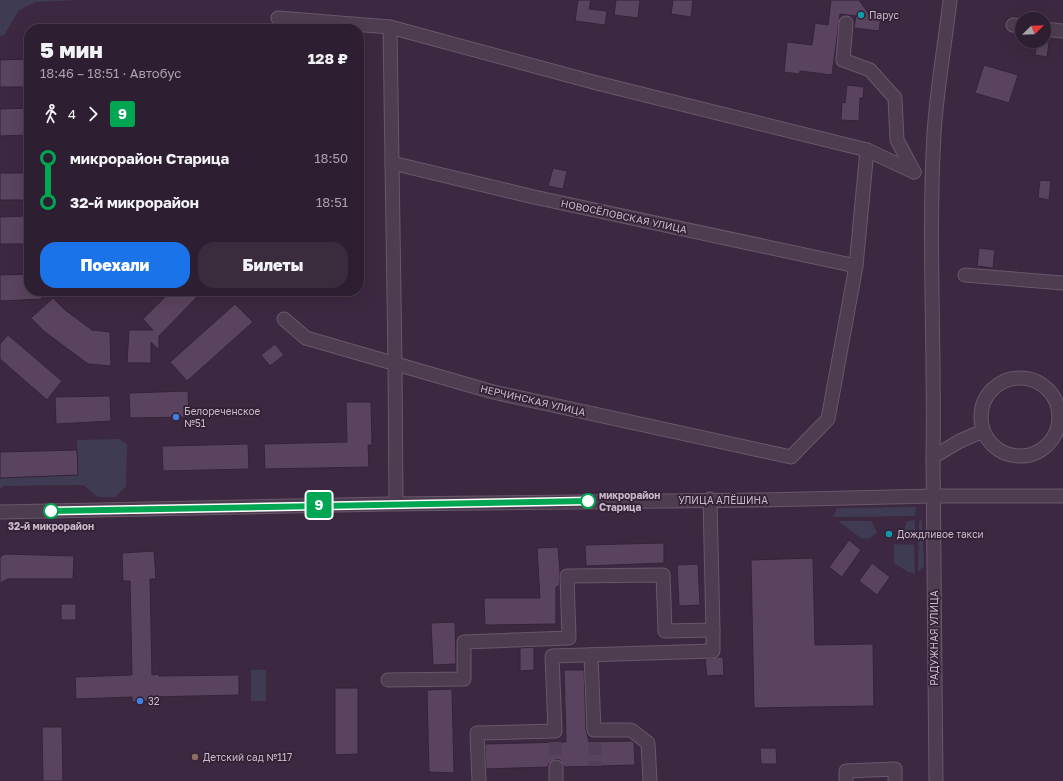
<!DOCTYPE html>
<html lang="ru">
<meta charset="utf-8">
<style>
body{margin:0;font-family:"Golos Text",sans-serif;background:#3a2b3d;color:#f1f3f6;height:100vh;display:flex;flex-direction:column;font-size:15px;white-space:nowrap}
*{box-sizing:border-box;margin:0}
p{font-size:13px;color:#a7a2ab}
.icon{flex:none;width:22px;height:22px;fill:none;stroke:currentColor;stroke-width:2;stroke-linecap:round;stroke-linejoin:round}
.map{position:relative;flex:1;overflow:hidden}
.panel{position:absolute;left:24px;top:24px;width:340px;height:272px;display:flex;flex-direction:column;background:#2e1e31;border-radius:16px;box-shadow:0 4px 16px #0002,0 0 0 1px #493c4d}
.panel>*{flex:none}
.badge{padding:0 8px;border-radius:3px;font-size:14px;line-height:26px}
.needle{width:26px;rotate:67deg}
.tools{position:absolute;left:1015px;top:12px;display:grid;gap:8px}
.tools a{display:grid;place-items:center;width:36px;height:36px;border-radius:50%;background:#2e1e31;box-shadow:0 4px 16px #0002,0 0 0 1px #493c4d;font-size:20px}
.map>.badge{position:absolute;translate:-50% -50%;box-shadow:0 0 0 2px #fff}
.legs{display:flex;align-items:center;gap:6px;height:44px;padding:0 16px;font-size:13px}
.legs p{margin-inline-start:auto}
.overview{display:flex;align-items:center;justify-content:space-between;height:68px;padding:0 16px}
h1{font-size:22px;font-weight:800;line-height:30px}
.cta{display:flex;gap:8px;margin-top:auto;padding:8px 16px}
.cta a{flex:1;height:46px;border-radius:16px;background:#1a73e8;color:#fff;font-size:16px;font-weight:800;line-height:46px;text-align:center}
.cta a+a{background:#3a2b3d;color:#f1f3f6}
ul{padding:0 16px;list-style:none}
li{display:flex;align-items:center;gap:14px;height:44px;font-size:15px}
li i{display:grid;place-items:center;width:6px;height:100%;margin:0 5px;background:currentColor}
li i::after{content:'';width:10px;height:10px;margin:-5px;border:3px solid;border-radius:50%;background:#2e1e31}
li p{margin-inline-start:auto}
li:first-child i{background:linear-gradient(#0000 50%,currentColor 0)}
li:last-child i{background:linear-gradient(currentColor 50%,#0000 0)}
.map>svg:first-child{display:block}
.green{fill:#3e3b52}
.building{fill:#5a435e;stroke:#352338}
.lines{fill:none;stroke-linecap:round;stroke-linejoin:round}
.minor-tunnel{stroke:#523e56;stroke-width:13;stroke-dasharray:13 6;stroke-linecap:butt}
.minor-casing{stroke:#69576b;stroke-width:15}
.minor{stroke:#4e3c50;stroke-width:13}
.line-1-casing{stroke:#fff;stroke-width:9}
.line-1{stroke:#00a651;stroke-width:6}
.culture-dot{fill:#0f9aa8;stroke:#332136;stroke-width:1.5}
.shop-dot{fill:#3f7fe0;stroke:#332136;stroke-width:1.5}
.stop-1-dot{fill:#fff;stroke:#00a651;stroke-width:2}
.education-dot{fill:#8d6e63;stroke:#332136;stroke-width:1.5}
.labels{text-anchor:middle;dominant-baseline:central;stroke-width:3.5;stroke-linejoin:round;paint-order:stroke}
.poi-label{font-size:10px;fill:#c9b9cb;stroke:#332136;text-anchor:start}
.street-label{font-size:10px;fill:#c9b9cb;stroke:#332136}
.stop-label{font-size:10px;font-weight:bold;fill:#c9b9cb;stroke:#332136;text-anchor:start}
</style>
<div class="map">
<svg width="1063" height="781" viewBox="0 0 1063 781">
<rect width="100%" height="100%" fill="#3d2841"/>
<g class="green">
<path d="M0,0H79L36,2L19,10L4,35L0,36Z"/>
<path d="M119,439L127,444L126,486L116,497H98L83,485L4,486L0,489V478L78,475L77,440Z"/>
<path d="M916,507L915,516L833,517L837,508Z"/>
<path d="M915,520V539H906L903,533L907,521Z"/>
<path d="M922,520L924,566L918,572L919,521Z"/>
<path d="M838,521H871L877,532L870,538L862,539Z"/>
<path d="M894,544L914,545L915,574L908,572L894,563Z"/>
<rect x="251" y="670" width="15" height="31"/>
</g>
<g class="building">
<path d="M578,0H591L589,9L607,11L605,25L575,21Z"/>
<path d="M616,0H640L638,18L614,15Z"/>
<path d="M673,0H693L691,17L671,14Z"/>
<path d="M831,0H859L869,14L881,16L879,31L854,28L856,16L840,14L832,75L800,71L799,74L784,72L787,42L812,45L815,23L828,25Z"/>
<path d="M1037,41L1049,43L1047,57L1035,55Z"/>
<path d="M29,59V87H0V60Z"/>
<path d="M984,65L1018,75L1009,103L975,93Z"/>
<path d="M847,85L864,87L863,98H860L859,121L841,120L842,102L845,103Z"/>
<path d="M29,108V135L0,136V109Z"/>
<path d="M553,168L567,171L563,189L548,186Z"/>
<rect x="0" y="173" width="29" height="27"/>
<path d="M1040,180L1051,181L1049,200L1038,198Z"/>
<path d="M29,216V244H0V217Z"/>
<path d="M979,248L995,250L993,268L977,266Z"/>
<path d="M29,274V291H42V299L0,301V275Z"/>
<path d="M171,291H195L199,295L159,336V350L151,342V363H127L129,330H153L143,319Z"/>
<path d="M53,298L65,310L92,330L110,332L111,366L88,364L45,332L31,318Z"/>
<path d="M235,304L253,322L187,381L170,362Z"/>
<path d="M8,335L62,381L47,400L0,359V344Z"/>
<path d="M275,344L284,355L270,366L261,355Z"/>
<path d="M188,391L189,417L130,418L129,393Z"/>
<path d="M110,396L111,421L56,424L55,397Z"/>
<path d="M346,402H371L372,445H368L369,467L265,469L264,444L347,442Z"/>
<path d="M248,444L249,469L163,471L162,446Z"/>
<path d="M77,450L78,475L0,478V452Z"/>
<path d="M849,540L861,550L842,577L829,567Z"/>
<path d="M664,543V563L586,566L585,545Z"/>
<path d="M558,547L560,572L559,586L556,587V624L485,625L484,598H540L537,548Z"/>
<path d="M154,551L156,579H150L152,675L159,674V676L239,675V695L149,697V701L132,702V697L76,699L75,677L132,675L130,581H123L122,553Z"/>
<path d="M5,554L74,556L73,579H8L0,583V557Z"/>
<path d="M813,558L815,645L873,644L874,706L754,708L751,560Z"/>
<path d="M872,563L890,577L877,595L859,581Z"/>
<path d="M698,564L700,605L679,606L677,565Z"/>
<rect x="61" y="604" width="15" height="16"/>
<path d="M455,622L456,664L433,665L431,623Z"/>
<path d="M534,647V670L520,671V648Z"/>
<path d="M718,657H723L724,675L707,676L705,659Z"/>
<path d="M564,670H584L586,730L589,742L632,741L634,743L635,765L564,767L560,760L556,759L549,763L548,767L486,769L485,744L566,742Z"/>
<path d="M335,688H358V754L335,755Z"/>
<path d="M452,689L454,773L429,772L427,690Z"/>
<path d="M42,727H62L63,781H43Z"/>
<path d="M760,748H776L777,764H761Z"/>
</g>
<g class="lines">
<g class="minor-tunnel">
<path d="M555,742L556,767"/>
<path d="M595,742V766"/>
</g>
<g class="minor-casing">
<g id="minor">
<path d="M278,18L390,27L597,83L867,150L914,172"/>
<path d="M846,23L843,60L870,70L895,98L897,140L914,172"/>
<path d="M1013,25L1022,26"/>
<path d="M390,27L395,363L396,504"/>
<path d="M1044,29L1063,31"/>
<path d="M392,163L534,197L856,266"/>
<path d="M965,275L1063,283"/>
<path d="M284,319L306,338L493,392L791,457L828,419L856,266L867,150"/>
<circle cx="1020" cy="417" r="39"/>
<path d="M933,457C935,349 928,240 934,133C937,88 945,44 950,0"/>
<path d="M0,512L388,504L757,500L933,496H1063"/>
<path d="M591,655L594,730H631L648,743L650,781"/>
<path d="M388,680L464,679V642L569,638L567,576L663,575L665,631L713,630L710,499"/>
<path d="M556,767V781"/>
<path d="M479,781L477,733L555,731L552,656L713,651V630"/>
<path d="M846,781V771L895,769V781"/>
<path d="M936,781L933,457L960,441L983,431"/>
</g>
</g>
<use href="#minor" class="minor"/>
</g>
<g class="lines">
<g class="line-1-casing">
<path id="line-1" d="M51,511L588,501"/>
</g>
<use href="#line-1" class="line-1"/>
</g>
<g class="culture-dot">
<circle cx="861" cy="15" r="4"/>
<circle cx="889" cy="534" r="4"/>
</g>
<g class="shop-dot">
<circle cx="176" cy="417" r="4"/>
<circle cx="140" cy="701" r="4"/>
</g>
<g class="stop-1-dot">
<circle cx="588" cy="501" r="7"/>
<circle cx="51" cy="511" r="7"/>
</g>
<circle class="education-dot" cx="195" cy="757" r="4"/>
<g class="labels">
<g class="poi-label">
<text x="869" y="15">Парус</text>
<text x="184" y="411">Белореченское<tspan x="184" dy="12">№51</tspan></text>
<text x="897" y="534">Дождливое такси</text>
<text x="148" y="701">32</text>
<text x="203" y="757">Детский сад №117</text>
</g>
<g class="street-label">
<text transform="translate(624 216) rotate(12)">НОВОСЁЛОВСКАЯ УЛИЦА</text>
<text transform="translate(533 400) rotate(13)">НЕРЧИНСКАЯ УЛИЦА</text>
<text x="723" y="500">УЛИЦА АЛЁШИНА</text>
<text transform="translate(934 638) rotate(-90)">РАДУЖНАЯ УЛИЦА</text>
</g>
<g class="stop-label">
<text x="599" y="495">микрорайон<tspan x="599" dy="12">Старица</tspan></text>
<text x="51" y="526" text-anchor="middle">32-й микрорайон</text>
</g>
</g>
</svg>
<div class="tools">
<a><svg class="needle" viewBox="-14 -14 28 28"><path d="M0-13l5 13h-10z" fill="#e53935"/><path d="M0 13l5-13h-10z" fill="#a7a2ab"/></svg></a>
</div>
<b class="badge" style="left:319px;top:505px;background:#00a651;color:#fff">9</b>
<section class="panel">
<div class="overview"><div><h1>5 мин</h1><p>18:46 – 18:51 · Автобус</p></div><b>128 ₽</b></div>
<div class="legs"><svg class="icon" aria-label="walk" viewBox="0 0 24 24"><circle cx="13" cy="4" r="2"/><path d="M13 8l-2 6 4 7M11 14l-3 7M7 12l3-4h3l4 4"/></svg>4<svg class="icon" aria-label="forward" viewBox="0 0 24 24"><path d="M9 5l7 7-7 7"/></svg><b class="badge" style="background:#00a651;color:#fff">9</b></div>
<ul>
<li><i style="color:#00a651"></i><b>микрорайон Старица</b><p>18:50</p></li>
<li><i style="color:#00a651"></i><b>32-й микрорайон</b><p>18:51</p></li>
</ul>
<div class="cta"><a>Поехали</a><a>Билеты</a></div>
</section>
</div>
